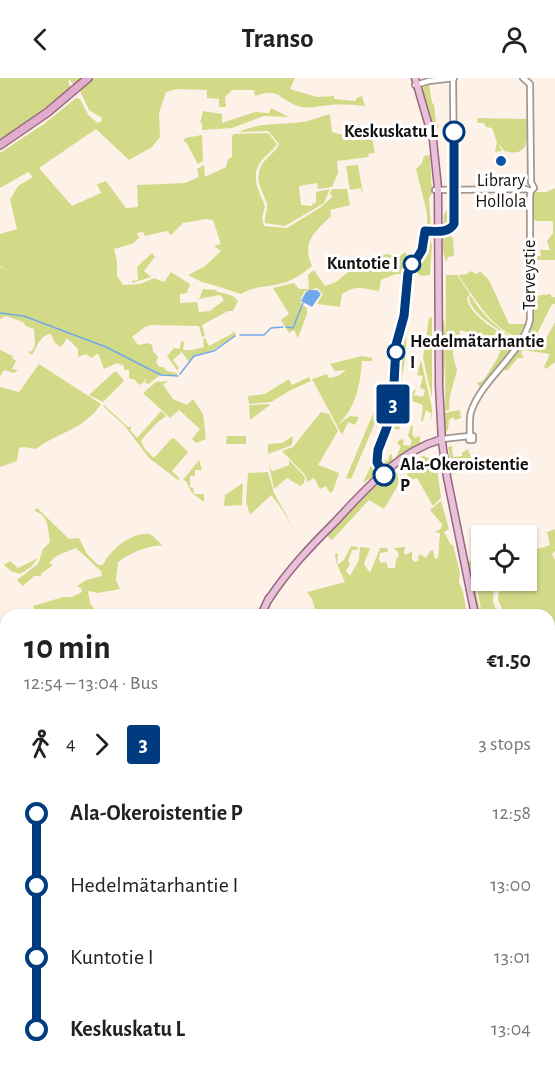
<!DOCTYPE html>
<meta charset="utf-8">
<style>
body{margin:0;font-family:"Alegreya Sans",sans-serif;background:#f2f2f2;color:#222;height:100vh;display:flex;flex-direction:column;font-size:22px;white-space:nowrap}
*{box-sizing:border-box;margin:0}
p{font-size:20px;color:#767676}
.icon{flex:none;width:33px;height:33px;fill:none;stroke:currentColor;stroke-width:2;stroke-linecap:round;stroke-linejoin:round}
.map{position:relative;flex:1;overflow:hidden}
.sheet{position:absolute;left:0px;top:531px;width:555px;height:470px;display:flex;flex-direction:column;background:#fff;border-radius:18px 18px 0 0;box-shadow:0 2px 4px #0004}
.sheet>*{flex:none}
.badge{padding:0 12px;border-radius:4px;font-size:21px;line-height:39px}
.buttons{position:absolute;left:471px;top:447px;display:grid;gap:12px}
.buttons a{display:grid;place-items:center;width:66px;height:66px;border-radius:0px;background:#fff;box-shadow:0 2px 4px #0004;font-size:30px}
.map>.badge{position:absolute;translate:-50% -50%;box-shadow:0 0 0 3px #fff}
.legs{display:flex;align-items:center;gap:9px;height:66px;padding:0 24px;font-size:20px}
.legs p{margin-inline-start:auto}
.overview{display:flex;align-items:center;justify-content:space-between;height:102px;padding:0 24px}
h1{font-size:33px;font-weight:700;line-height:45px}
ul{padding:0 24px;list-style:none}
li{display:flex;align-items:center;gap:21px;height:72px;font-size:22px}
li i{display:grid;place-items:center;width:9px;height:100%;margin:0 8px;background:currentColor}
li i::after{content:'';width:15px;height:15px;margin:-8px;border:4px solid;border-radius:50%;background:#fff}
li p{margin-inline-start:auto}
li:first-child i{background:linear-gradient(#0000 50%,currentColor 0)}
li:last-child i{background:linear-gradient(currentColor 50%,#0000 0)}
header{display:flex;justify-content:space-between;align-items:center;height:78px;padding:0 24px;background:#fff;font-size:27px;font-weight:700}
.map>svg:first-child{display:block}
.green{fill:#d2da88;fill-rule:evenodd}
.water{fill:#70a9eb}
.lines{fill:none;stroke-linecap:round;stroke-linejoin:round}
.stream{stroke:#70a9eb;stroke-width:1.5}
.secondary-casing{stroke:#a3988f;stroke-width:8}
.primary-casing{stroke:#956780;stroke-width:9}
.trunk-casing{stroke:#956780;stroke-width:10}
.secondary{stroke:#fff;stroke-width:4.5}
.primary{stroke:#e9c1d9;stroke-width:6}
.trunk{stroke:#e2accc;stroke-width:7}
.line-1-casing{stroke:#fff;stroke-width:14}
.line-1{stroke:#003b80;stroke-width:9}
.stop-1-dot{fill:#fff;stroke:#003b80;stroke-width:3}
.poi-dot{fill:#1055a4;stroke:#fff;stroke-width:2}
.labels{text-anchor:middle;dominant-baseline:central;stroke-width:6;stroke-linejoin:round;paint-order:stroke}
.stop-label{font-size:18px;font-weight:bold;fill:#130f0c;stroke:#fff;text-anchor:end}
.poi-label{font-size:18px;fill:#130f0c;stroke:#fff}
.street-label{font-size:18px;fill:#130f0c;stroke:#fff}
</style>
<header><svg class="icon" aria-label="back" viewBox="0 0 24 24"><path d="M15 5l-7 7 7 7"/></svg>Transo<svg class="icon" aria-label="person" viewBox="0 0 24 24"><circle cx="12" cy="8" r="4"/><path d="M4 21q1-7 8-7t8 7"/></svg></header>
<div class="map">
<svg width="555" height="1000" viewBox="0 0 555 1000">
<rect width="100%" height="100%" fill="#fef2e8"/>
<g class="green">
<path d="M0,0H86L75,8L70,2L68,3L71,11L0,65Z"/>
<path d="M92,0H295L290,11L317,19L334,18V21L355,23L357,20L362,18L365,28C354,27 342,26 331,27C320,27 310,32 298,28C279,21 278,9 255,18L254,12H232L225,19L226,29H219V21L207,20V12L177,11L166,14L159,35L160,59L152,69L129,82L96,51L39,90L72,128L101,115L97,106L106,103L126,130L138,129L137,107L185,105L199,99L197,91L204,87L205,99L226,89L228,81L232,79V58L234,56L268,55L277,66C272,74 265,77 260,85C250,99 260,115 265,128L262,140L264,148L287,150L321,129L332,119L330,115L332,111H347L350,127L330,132L331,138C315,154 301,164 312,188C303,195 294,202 283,205C268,209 254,208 241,216L217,208L216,213L233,218L238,223L233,233H228L202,247L205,258L202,259L199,248L151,247L145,249L132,259L138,267L148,265L152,267L153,273L158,279L156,284L159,289H163L167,293L177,295V298L160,297L149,306L145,305L146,300L143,305L139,307L135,302L129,300V292H124V288L117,285L104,291L98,275L92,280L86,276L78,279V271L67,260L61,269L55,265L51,256C40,257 37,269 32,277L28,274L32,273L35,267L34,251L26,248L23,244L6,238L0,241V189L10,193L0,188V156L17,151L10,122L18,108L33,99L28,94L0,110V75L44,46L76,20L80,21L89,38L98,45L101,44L102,40L89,32L79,11ZM206,141L213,142L221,166L214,168L221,173L204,189L188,197L202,204L217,208L216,212L203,211L199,221L220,217L224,222L210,233L199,234L197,224L180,225V216L187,215L190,206L171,194L164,204L154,200L140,206L123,207L117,198V184L114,171L132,166L139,160L137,155L143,154L145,158L167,153L171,157L183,145Z"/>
<path d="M429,6L432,25L434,26L436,44L439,49L433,50L422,10Z"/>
<path d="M271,30L289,39L264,38L232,50L202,52V45H200L203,33L222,36V45L255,34L269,35Z"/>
<path d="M330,36L332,54L356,61L372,59L375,75L368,76L369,79L337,83L338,95L332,109L318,111L317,105L299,108L301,127L312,128L313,125H316V114L330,111L324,125L285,148L265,145C264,139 268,133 267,126C263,112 254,105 261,88C264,81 275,75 279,66L268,53L239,54C260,44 279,47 302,44C311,43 321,38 330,36Z"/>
<path d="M478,40L527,41C527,60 531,80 504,73L498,65L502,73L495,74L497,64L492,50L486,49L484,45H477Z"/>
<path d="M202,57L203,83L198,86L186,64H183L185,60Z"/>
<path d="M430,77L432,115L429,120L431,150L427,146V135L416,91L422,85L424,78Z"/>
<path d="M358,87L363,115H362L361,110L350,112L346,88Z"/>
<path d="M555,110V182H535L534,173H536L537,178H541L540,172H550L547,163L553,155V143H536L534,141L533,130H536L533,129V117L536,114H546Z"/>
<path d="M452,116C452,130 456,145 443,152L444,136L451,125Z"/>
<path d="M446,155L453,160L454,178L448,179L446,184C443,174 440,164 446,155Z"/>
<path d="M429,156L432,167L430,197L421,198L412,191L424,173Z"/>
<path d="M405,174L409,180L405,197L396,196L381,202L379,213C362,211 358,206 342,216L340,229L317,226L323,216L317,210L305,213L301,220V226L307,230V236L298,260L294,252L289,255L281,242L289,236L273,210L294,205L299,211H309L308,197L314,192L325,208L336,204L354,189L359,191L385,176L400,178Z"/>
<path d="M152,175L155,179L144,193L151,199L132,205V203L138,202L137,189Z"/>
<path d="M471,193L477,196L480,193L489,202L509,246H525L518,260C490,249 475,220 458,197L467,196Z"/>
<path d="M446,197H457L470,216L467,220C469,238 501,255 516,264L481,311L477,305L483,303L497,281L503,266L497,262H486L479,267V263H470V255L460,252L459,259L454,262L453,278L457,292L450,318L449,332L445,333Z"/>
<path d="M551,216V219H555V226H552L537,256L546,261L555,244V284L546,291L544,289L550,276L523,272L521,275L524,280H518L507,293L504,291L531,252L534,238V218Z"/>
<path d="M471,218C480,234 500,255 518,261L516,263C503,254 471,237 469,220Z"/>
<path d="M442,236C450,260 443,300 442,326C442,337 446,350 445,359L442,343Z"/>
<path d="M432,239V320L423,280L429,240Z"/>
<path d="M405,241C409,270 403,297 396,325L401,327L394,339L392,338C399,305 395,274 405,241Z"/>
<path d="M233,252L236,257C229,262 222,267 215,271C207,276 196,274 189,284L182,274L173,282L179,290L177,292L167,278L174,270L180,271L181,263L184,264L183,272H192L204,269L203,261L205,260L209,268L233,255Z"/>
<path d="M0,272L13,278L12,280L16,283L12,291L18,292L14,295L4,292L0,298Z"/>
<path d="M392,275L393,316L386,348L383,346L378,323L387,327L391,315Z"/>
<path d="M362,278L372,280V283H362C360,308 356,329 338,347L350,338L359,339L355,347L348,344L342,357L312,301L327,296L329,300L338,298L346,292L335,293L330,286Z"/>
<path d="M421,282L432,330V344L431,335L426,332L423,343H421L423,327L412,323L411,325L408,324L412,314L416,311L414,317L423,319L425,312L420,310L423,298L417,297Z"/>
<path d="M39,286L101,326C84,352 58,354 36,371L24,369L19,370L17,383L0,389V309L19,314Z"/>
<path d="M114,294H117L124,303L103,324L89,317Z"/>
<path d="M309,299L311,303L291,312L271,324L249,326L248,318L265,316L289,301L292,307Z"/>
<path d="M168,303L163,307L173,321L187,327L193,321L203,336L206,361L196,365L192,361L200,351L179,332L170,340L143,315L156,304Z"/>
<path d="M269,326L270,327L250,342L249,327Z"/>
<path d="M377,326L382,347L375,345L351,401L346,400Z"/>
<path d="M104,327L128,349H132L130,352L137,360L161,333L166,338C157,344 147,355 141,363L145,371L154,380L171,361L174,360L188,374L172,393L180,401L178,402L149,380L124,347L103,328Z"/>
<path d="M405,328L407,329L405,340L403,341L399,352L389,349Z"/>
<path d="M460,332L461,340L455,342L453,339L449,342L448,352L446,354L444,335Z"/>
<path d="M321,334L329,336L338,353L318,387L339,395L333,413L330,415L326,408L320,411L314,400L307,404L306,398L282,373L293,369Z"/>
<path d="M411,347L413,348L412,356L415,360L420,358V368L387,388L388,386L384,389L381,384L382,382L388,383L390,376L392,377L393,384L401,379L395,382L401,368L397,366L399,362L404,361L403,367L410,368L412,363L408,358Z"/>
<path d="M227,358H246V366H226Z"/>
<path d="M293,358L292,367L268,376V366L282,365Z"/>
<path d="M452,368L453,379L462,378V375L468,371L472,383H464V381L452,382L453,399L448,369Z"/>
<path d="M423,378L436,382L441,420L433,428L417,400L408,403L407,392L408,386Z"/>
<path d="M375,379L380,395L367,407L370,400L363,405Z"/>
<path d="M199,382L202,392H195V398H190V409L193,410L194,416H204V424L192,415L186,403L183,402Z"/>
<path d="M268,382L271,392L273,393L289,387V382L305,399L304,405L300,408L287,400L274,411Z"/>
<path d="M268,394L274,415L295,453L279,427L271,417L250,437L246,423L248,395Z"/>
<path d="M396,394L400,404L384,431L369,422L332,462L327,458L362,420L385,400L386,405H387L389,401Z"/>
<path d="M243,405L242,427L224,428L225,417Z"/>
<path d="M441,423L449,451L444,454L451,467H453L460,495L459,504L463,514L467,537H317L312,521L307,514L345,504L336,484L335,476L338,475L337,485L339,486L344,482L351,468L358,469L357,472H352L348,483L350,486L346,493L350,498L359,482L360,469L370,470L364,486L370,495L380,470H387L388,474L380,475L379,482L381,485L386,484L388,490H395L396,481L399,478L398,474L393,470L405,469L404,475L406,477L412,473V481L414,484L419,482L418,479L420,476L426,480L430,473L433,472L435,481L438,480L440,455L434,454L441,451L442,446L430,432Z"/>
<path d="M37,430L69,461L79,460L87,476L98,487H103C110,472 132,454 149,456C152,456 161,466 163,468C151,466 130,475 118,484L116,502L120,511L98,515L88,513L90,525L98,537H37L33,528L63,519H72L82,514L81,510L77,508L86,502L102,498L101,493L76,470C66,474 56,476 49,485L53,487L41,496V498H34L23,508L17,502L38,486L43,471L50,464C48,451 49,437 34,433Z"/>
<path d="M555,451V473L552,476L555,482V559H549V537H505L498,522L500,503L526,502L527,460L530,459L534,472L550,467L547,454Z"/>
<path d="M477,479H481L482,502L494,503L493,524L498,537H482L472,483Z"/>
<path d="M38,480L31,489L20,496L11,493L4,487L10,483L18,490Z"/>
<path d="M471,483V491L481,537H476L468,489V484Z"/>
<path d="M555,631V673L552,686L555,694V711L549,707V632Z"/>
<path d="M550,713C555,728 555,742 549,758Z"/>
<path d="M6,751V824L0,810V752Z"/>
<path d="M549,863L555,866V939L549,941Z"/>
<path d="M555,941V1000H522L525,995L549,994V943Z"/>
<path d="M29,995V994L65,995L64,1000H17Z"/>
<path d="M398,995H439V999L394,1000Z"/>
<path d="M442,995L519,994L520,999L445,1000L446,996Z"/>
</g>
<path class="water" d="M309,212H317L321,216L312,229L301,223L306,214Z"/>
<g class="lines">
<g class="stream">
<path d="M0,235L24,238L106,269L161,297L178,298"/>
<path d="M286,249L293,250L303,225"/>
<path d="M240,257H264L271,250L283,249"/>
<path d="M180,296L194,278L214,273L235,258"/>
<path d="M0,943L6,937"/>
</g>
<g class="secondary-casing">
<g id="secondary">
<path d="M453,0L454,112"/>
<path d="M415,7L429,3L454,0"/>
<path d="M435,112L526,111L531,113"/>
<rect x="469" y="358" width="4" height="4"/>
<path d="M470,358C470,350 469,341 471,334C481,302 522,276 530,242V117L531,113L534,110L531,104L530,6L523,0"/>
<path d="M442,361L469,358"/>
</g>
</g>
<g class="primary-casing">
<g id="primary">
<path d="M415,0L433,62L438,110L439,307L442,364L447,399L475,537"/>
<path d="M269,521C288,492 310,469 334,445C365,412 397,374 442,361"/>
<path d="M261,537L269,520"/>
<path d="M0,852L6,846"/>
<path d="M359,1000L364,994"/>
</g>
</g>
<g class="trunk-casing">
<path id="trunk" d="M0,67L48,34L88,0"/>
</g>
<use href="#secondary" class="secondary"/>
<use href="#primary" class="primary"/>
<use href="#trunk" class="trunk"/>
</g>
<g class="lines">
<g class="line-1-casing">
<path id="line-1" d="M384,397L377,384L378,372L387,349L393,325L396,267L404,238L408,195L422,172L425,153C435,153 448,156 454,146V54"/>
</g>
<use href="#line-1" class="line-1"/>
</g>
<g class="stop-1-dot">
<circle cx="454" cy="54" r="10"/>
<circle cx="412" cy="186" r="8"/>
<circle cx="396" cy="274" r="8"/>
<circle cx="384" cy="397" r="10"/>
</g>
<circle class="poi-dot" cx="501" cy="83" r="6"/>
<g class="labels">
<g class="stop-label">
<text x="438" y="54">Keskuskatu L</text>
<text x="398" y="186">Kuntotie I</text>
<text x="410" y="264" text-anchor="start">Hedelmätarhantie<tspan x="410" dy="21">I</tspan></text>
<text x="400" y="387" text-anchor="start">Ala-Okeroistentie<tspan x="400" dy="21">P</tspan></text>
</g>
<g class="poi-label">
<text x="501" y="103">Library<tspan x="501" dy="21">Hollola</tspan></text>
</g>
<g class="street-label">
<text transform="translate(530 197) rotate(-90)">Terveystie</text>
</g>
</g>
</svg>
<div class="buttons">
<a><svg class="icon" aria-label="locate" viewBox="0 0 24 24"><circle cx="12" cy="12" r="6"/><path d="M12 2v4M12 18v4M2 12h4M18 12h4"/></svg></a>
</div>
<b class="badge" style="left:393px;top:326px;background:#003b80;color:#fff">3</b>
<section class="sheet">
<div class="overview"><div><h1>10 min</h1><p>12:54 – 13:04 · Bus</p></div><b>€1.50</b></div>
<div class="legs"><svg class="icon" aria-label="walk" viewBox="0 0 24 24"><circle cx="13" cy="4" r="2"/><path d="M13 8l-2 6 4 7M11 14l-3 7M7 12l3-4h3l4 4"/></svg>4<svg class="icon" aria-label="forward" viewBox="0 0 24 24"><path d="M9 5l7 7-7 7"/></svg><b class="badge" style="background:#003b80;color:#fff">3</b><p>3 stops</p></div>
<ul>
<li><i style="color:#003b80"></i><b>Ala-Okeroistentie P</b><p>12:58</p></li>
<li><i style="color:#003b80"></i><span>Hedelmätarhantie I</span><p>13:00</p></li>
<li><i style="color:#003b80"></i><span>Kuntotie I</span><p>13:01</p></li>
<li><i style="color:#003b80"></i><b>Keskuskatu L</b><p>13:04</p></li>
</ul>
</section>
</div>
